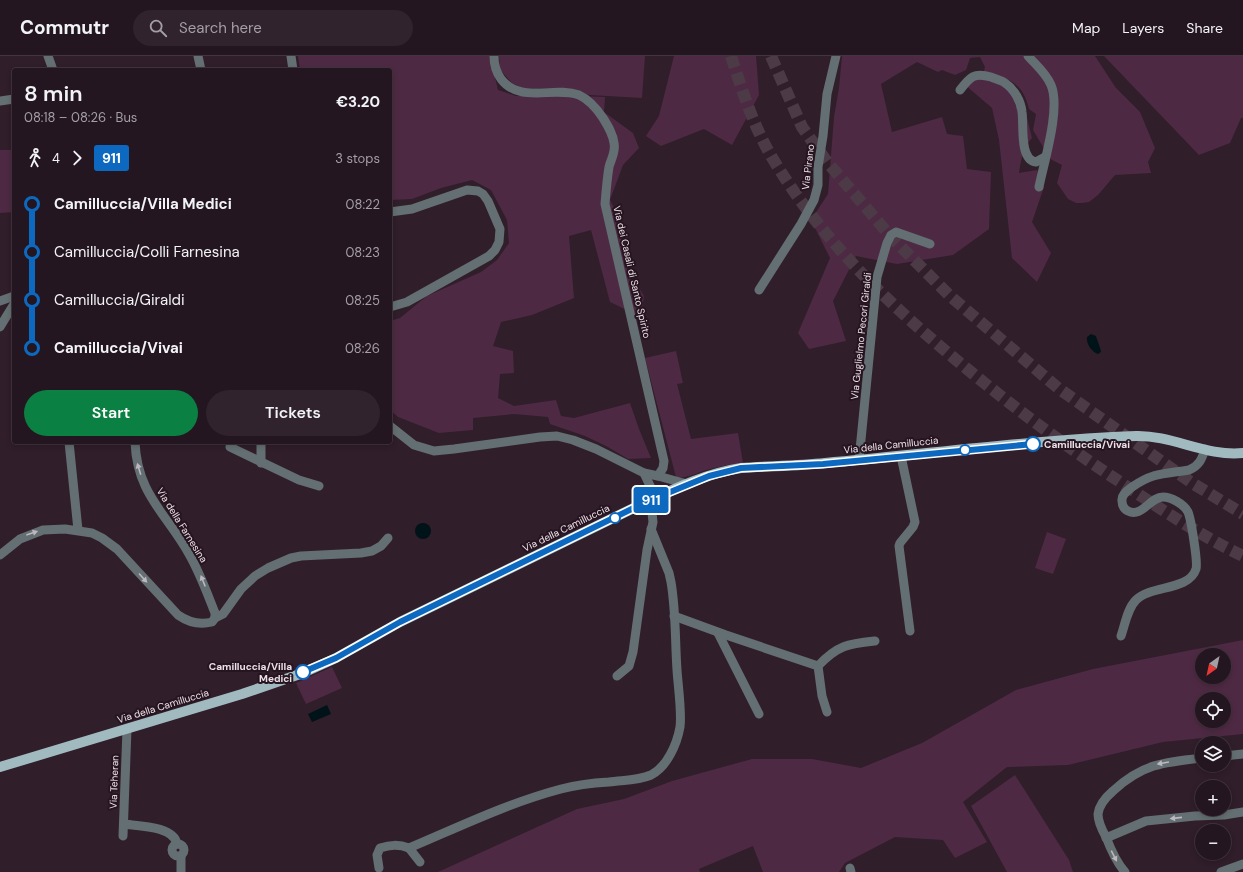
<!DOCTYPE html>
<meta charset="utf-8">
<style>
body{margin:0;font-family:"DM Sans",sans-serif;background:#30232d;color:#f1f3f6;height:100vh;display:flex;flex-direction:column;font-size:15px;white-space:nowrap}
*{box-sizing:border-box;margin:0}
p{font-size:13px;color:#a39fa5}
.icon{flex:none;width:22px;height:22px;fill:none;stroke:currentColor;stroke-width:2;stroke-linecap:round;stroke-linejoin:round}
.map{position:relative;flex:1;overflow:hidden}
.details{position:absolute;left:12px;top:12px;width:380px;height:376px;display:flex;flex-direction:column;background:#241620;border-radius:4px;box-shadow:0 2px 6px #0003,0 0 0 1px #41353e}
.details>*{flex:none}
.badge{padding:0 8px;border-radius:3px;font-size:14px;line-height:26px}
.needle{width:26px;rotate:213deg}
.buttons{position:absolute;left:1195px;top:592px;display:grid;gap:8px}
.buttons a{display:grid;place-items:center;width:36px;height:36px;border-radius:50%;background:#241620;box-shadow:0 2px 6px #0003,0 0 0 1px #41353e;font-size:20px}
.map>.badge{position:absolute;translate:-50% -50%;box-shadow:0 0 0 2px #fff}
.legs{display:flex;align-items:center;gap:6px;height:44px;padding:0 12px;font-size:13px}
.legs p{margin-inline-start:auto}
.headline{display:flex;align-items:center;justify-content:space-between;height:68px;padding:0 12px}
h1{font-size:22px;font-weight:600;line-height:30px}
.button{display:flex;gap:8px;margin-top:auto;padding:8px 12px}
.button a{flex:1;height:46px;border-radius:24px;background:#0b8043;color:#fff;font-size:16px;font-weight:600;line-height:46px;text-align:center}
.button a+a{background:#30232d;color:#f1f3f6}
ul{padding:0 12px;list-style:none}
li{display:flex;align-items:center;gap:14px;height:48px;font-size:15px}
li i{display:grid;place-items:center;width:6px;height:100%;margin:0 5px;background:currentColor}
li i::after{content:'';width:10px;height:10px;margin:-5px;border:3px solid;border-radius:50%;background:#241620}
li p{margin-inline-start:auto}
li:first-child i{background:linear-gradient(#0000 50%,currentColor 0)}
li:last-child i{background:linear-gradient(currentColor 50%,#0000 0)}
header{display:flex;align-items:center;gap:24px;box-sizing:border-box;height:56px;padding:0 20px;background:#241620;border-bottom:1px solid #41353e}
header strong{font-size:19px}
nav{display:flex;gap:22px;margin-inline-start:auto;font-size:14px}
.search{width:280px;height:36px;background:#30232d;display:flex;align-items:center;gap:10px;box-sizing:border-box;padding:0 14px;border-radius:22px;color:#a39fa5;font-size:15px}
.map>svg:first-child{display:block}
.green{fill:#4e2943;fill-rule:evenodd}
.water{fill:#001319}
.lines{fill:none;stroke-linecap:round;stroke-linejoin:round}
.highway-tunnel{stroke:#4c3b46;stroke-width:12;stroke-dasharray:12 6;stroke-linecap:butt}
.minor{stroke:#636f72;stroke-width:9}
.major{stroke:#a1bac0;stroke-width:10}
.oneway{fill:#bdb8bf}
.line-1-casing{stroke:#fff;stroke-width:9}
.line-1{stroke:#0c69bf;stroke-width:6}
.stop-1-dot{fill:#fff;stroke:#0c69bf;stroke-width:2}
.labels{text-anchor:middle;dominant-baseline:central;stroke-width:4;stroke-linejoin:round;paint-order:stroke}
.street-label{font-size:10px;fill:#ede0e8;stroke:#261520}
.stop-label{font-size:10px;font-weight:bold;fill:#ede0e8;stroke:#261520;text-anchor:start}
</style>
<header>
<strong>Commutr</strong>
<div class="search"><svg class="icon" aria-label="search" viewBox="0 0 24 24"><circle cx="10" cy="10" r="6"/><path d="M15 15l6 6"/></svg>Search here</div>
<nav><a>Map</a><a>Layers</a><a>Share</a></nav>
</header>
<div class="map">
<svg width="1243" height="816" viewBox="0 0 1243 816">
<rect width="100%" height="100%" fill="#301e2a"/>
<g class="green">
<path d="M298,0H490L498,34L516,40L554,39L605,41L604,56L633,77L639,92L623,109L610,144L628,180L624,208L644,240L641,261L610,246L591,174L569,180L574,242L532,259L501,266L493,290L513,295L514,317L500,318L498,342L514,350L556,344L561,360L574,362L630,347L639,373L651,402L628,403L608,391L585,380L550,368L548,361L514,358L473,362V374L439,377L398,361L390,354V265L400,262L427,240L481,216L497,204L509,187L507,164L491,134L472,124L441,132L412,143L390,144V14H300Z"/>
<path d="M499,0H645L642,42L590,39L559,32H522L512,27L500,14Z"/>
<path d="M674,0H756L759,39L732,89L704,73L661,90L646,80L659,60Z"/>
<path d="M842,0H1095L1116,32L1140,56L1155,92L1148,106L1151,117L1115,119L1098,139L1089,146L1082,147H1076L1068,143L1057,127L1062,109L1052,104L1049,101L1033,74L1036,58L1029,53C1026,40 1020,29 1007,23L1004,32L1022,41L1032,82C1023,92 1021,104 1019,117L1037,114L1044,131L1032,166L1051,197L1037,226L1012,202L999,84L992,52L964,28L983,18L985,11L980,1L970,2L966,14L955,19L942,14L938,16L917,6L881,28L892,76L942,61L947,78L963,80L967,113L991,116L989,173L953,199L897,208L856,200L833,245L846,285L809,293L798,277L830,202L811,164L828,138L834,61L839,32Z"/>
<path d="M1104,0H1243V62H1241L1230,87L1199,99Z"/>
<path d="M0,94H14V156L0,157Z"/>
<path d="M676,295L683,327L677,328L691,383L738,377L743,407C730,408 718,411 706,414C696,417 687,423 676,421L645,302Z"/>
<path d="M1047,476L1066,483L1053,518L1035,512Z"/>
<path d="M1243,584V678L1163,686L1068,709L1007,711L963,746L987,786L955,802L943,784L895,781L845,807L839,816H763L753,790L699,813L700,816H438L577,753L624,743L672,725L752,703H812L861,712L922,687L1016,634L1093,613ZM1202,599H1224V621H1202ZM1202,643H1224V665H1202Z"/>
<path d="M332,611L342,632L306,648L296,627Z"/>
<path d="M1015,719L1069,804L1073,816H1007L971,750Z"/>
</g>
<g class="water">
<path d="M1091,278L1096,280C1097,284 1101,293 1101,296L1098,298C1092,296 1086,288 1087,281Z"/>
<circle cx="423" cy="475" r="8"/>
<path d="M327,649L331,658L312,666L308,658Z"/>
</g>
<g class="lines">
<g class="highway-tunnel">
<path d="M731,0C743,37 755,75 776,108C825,188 894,253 966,312C1012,350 1059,385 1108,418C1152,447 1195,477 1243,500"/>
<path d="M771,0L802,71L828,107L892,182L950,240L1058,332L1192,427L1243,458"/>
</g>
<g class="minor">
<path d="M48,0L53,14"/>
<path d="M198,0L201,14"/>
<path d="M291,0L293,14"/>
<path d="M494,0C494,9 496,16 501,23C520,48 553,30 579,39C590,44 597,53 603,62C608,70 613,78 614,87C616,96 611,103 609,111C607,123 606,136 605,148L664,405L663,412L658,420"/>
<path d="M1028,0C1036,9 1046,17 1051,29C1061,52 1044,106 1039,131"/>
<path d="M960,34C970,21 974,16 991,21C995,23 1001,24 1005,27C1014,33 1021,45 1022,56C1024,68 1019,104 1036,106L1045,101"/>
<path d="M0,45L14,43"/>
<path d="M390,156L412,153L467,134L478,135L483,138L488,145L500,173L499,186L495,194L489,200L407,246L390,251"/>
<path d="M759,234L801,168L814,144L818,129V111L823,80L827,38L836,0"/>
<path d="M0,245L14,240"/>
<path d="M0,271L14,248"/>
<path d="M390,370L414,389L434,395L454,393L540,381L557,380L573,384L596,393L644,417L658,420L687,428"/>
<path d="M69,386L78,474"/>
<path d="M135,386C137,438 166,457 189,498C200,517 207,537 215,557V562"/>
<path d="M261,386V407"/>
<path d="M230,391L299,424L319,430"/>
<path d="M901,400L915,466L913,471L900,487L899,490L910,575"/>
<path d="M859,404L877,221L887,187L891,179L896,176L930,188"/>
<path d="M644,417L652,434L649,445"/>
<path d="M0,499L20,483L43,474L65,473L92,477L102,482L117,493L178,559C188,566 200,569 212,566L215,562L223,558L241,533L255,520L268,512L291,502L301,500L361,497L372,495L381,490L388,482"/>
<path d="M674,560L726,579L818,610L822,640L827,656"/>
<path d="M718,577L759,658"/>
<path d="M1121,580C1125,569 1127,553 1136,544C1151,529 1189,535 1196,513C1198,506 1191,463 1188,456C1184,448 1171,441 1163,441C1150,441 1142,462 1128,455C1124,453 1122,449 1122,445C1121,439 1127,435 1132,431C1154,416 1164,418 1189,414C1199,410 1202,403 1205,393"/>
<path d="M818,610C838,589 848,588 875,585"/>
<path d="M617,620L629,610L633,596L647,494L653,466L652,457L646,446"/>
<path d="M1224,700L1243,698"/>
<path d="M124,768C138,770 174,770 177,788"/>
<path d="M123,780L127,673"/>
<path d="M1106,782L1146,765L1195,760L1224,759L1243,756"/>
<circle cx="178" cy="794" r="6"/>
<path d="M181,800V816"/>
<path d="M420,806L409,792C459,771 508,747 561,733C576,729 593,727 609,726C623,724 637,725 651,719C667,711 677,688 680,671C682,656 678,630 677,614C675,585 676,555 671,526L669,517L651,473"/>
<path d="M379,812L377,799L380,792C390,789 398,788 409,792"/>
<path d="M850,812L851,816"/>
<path d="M1125,816C1116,806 1111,794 1106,781C1102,774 1098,766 1098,758C1099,749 1106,741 1113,735C1142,708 1164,706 1202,702"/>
<path d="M1221,816L1243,808"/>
</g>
<path class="major" d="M0,711L242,638L303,617L336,602L400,566L646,446C676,432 708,417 741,412C769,410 797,410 825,407C929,398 1032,384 1136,380C1172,379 1207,401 1243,397"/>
</g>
<defs><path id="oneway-solid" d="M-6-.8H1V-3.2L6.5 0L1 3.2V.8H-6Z"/></defs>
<g class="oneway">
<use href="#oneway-solid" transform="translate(139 413) rotate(-107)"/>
<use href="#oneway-solid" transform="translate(32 477) rotate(-19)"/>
<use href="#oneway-solid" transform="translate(143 522) rotate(48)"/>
<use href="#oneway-solid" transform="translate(203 525) rotate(-112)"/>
<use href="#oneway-solid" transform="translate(1163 707) rotate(170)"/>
<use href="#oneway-solid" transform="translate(1176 762) rotate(174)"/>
<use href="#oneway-solid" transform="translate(1114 800) rotate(63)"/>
</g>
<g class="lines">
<g class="line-1-casing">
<path id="line-1" d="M303,616L336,602L400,566L646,446L709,420L741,412L823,408L1033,388"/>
</g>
<use href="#line-1" class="line-1"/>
</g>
<g class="stop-1-dot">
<circle cx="1033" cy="388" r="7"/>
<circle cx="965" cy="394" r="5"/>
<circle cx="615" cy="462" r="5"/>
<circle cx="303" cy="616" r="7"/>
</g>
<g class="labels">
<g class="street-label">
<text transform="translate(808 111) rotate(-83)">Via Pirano</text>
<text transform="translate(632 216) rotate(77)">Via dei Casali di Santo Spirito</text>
<text transform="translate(861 280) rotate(-84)">Via Guglielmo Pecori Giraldi</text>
<text transform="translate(891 389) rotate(-6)">Via della Camilluccia</text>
<text transform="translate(182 469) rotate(58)">Via della Farnesina</text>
<text transform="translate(566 472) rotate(-26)">Via della Camilluccia</text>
<text transform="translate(163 650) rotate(-17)">Via della Camilluccia</text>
<text transform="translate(114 726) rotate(-88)">Via Teheran</text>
</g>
<g class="stop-label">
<text x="1044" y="388">Camilluccia/Vivai</text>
<text x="292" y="610" text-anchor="end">Camilluccia/Villa<tspan x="292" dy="12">Medici</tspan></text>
</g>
</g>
</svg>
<div class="buttons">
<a><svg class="needle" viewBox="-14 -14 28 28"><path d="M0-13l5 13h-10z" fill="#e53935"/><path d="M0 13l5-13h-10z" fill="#a39fa5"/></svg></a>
<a><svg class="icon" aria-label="locate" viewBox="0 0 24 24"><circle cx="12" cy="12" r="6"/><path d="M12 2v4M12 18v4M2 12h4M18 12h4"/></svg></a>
<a><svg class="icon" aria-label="layers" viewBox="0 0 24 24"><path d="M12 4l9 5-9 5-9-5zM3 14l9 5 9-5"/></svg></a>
<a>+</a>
<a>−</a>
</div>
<b class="badge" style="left:651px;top:444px;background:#0c69bf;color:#fff">911</b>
<section class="details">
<div class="headline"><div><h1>8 min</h1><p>08:18 – 08:26 · Bus</p></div><b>€3.20</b></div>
<div class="legs"><svg class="icon" aria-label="walk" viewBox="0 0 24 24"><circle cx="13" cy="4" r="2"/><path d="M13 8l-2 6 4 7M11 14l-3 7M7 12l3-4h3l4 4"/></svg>4<svg class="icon" aria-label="forward" viewBox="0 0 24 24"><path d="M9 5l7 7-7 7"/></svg><b class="badge" style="background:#0c69bf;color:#fff">911</b><p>3 stops</p></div>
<ul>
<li><i style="color:#0c69bf"></i><b>Camilluccia/Villa Medici</b><p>08:22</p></li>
<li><i style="color:#0c69bf"></i><span>Camilluccia/Colli Farnesina</span><p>08:23</p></li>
<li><i style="color:#0c69bf"></i><span>Camilluccia/Giraldi</span><p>08:25</p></li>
<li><i style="color:#0c69bf"></i><b>Camilluccia/Vivai</b><p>08:26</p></li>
</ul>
<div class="button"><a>Start</a><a>Tickets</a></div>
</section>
</div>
